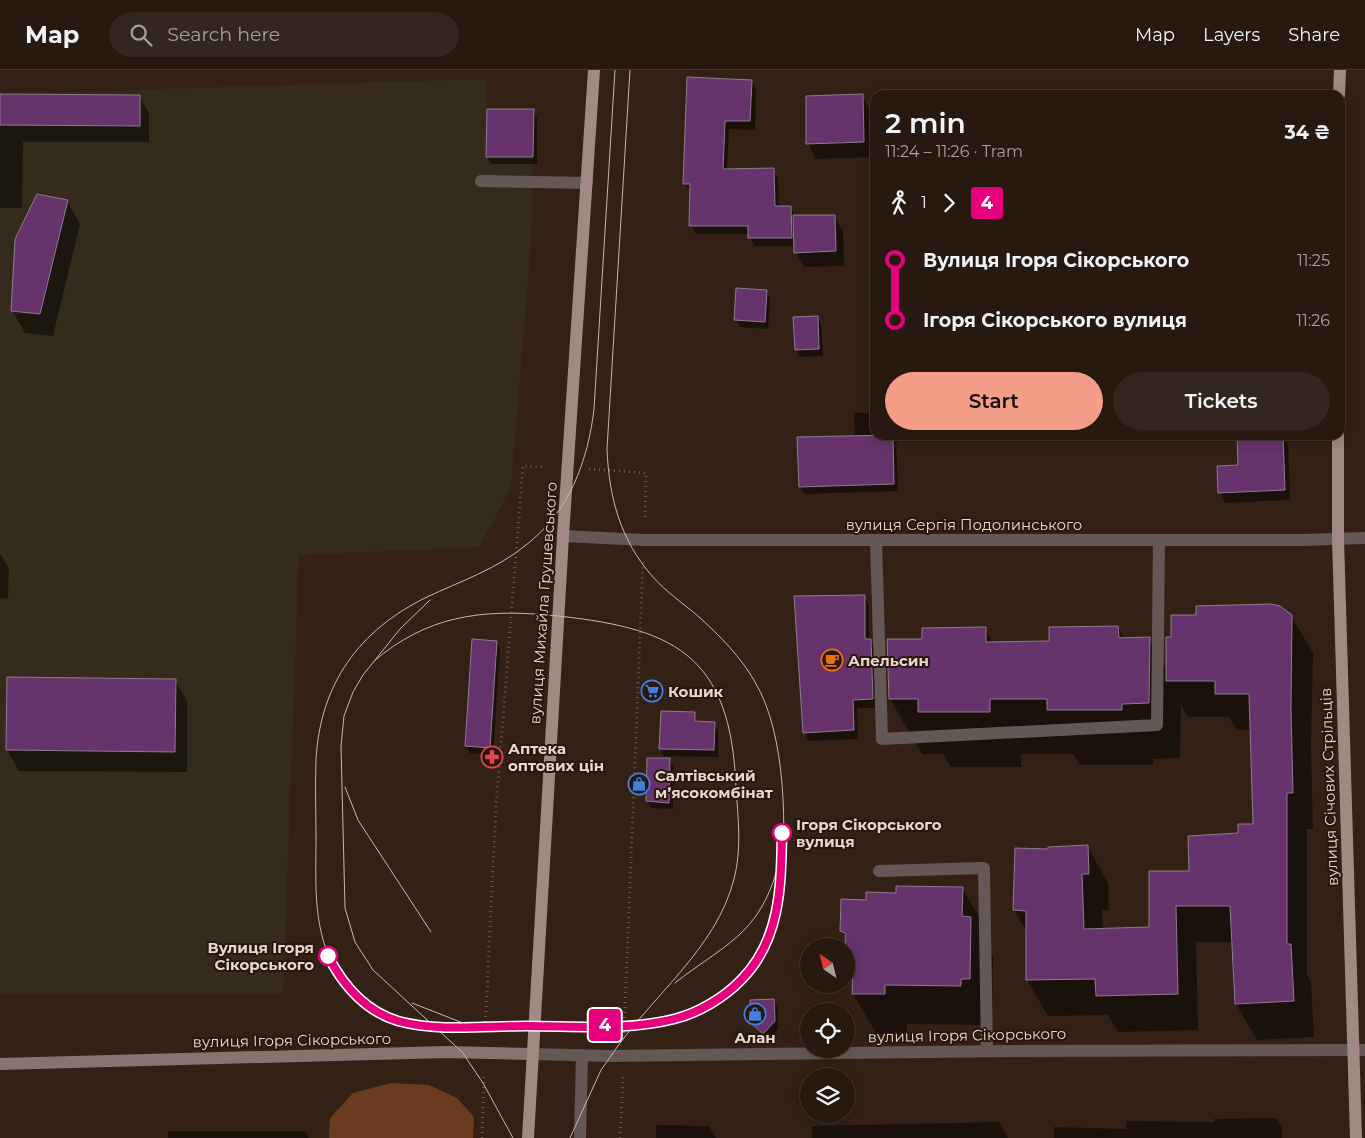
<!DOCTYPE html>
<meta charset="utf-8">
<style>
body{margin:0;font-family:Montserrat,sans-serif;background:#33261e;color:#f1f3f6;height:100vh;display:flex;flex-direction:column;font-size:19px;white-space:nowrap}
*{box-sizing:border-box;margin:0}
p{font-size:16px;color:#a4a09f}
.icon{flex:none;width:28px;height:28px;fill:none;stroke:currentColor;stroke-width:2;stroke-linecap:round;stroke-linejoin:round}
.map{position:relative;flex:1;overflow:hidden}
.sheet{position:absolute;left:870px;top:20px;width:475px;height:350px;display:flex;flex-direction:column;background:#271910;border-radius:15px;box-shadow:0 2px 12px #0003,0 0 0 1px #433830}
.sheet>*{flex:none}
.badge{padding:0 10px;border-radius:4px;font-size:18px;line-height:32px}
.needle{width:32px;rotate:325deg}
.fabs{position:absolute;left:800px;top:868px;display:grid;gap:10px}
.fabs a{display:grid;place-items:center;width:55px;height:55px;border-radius:50%;background:#271910;box-shadow:0 2px 12px #0003,0 0 0 1px #433830;font-size:25px}
.map>.badge{position:absolute;translate:-50% -50%;box-shadow:0 0 0 2px #fff}
.legs{display:flex;align-items:center;gap:8px;height:55px;padding:0 15px;font-size:16px}
.legs p{margin-inline-start:auto}
.overview{display:flex;align-items:center;justify-content:space-between;height:85px;padding:0 15px}
h1{font-size:28px;font-weight:600;line-height:38px}
.button{display:flex;gap:10px;margin-top:auto;padding:10px 15px}
.button a{flex:1;height:58px;border-radius:30px;background:#f49e89;color:#111;font-size:20px;font-weight:600;line-height:58px;text-align:center}
.button a+a{background:#33261e;color:#f1f3f6}
ul{padding:0 15px;list-style:none}
li{display:flex;align-items:center;gap:18px;height:60px;font-size:19px}
li i{display:grid;place-items:center;width:8px;height:100%;margin:0 6px;background:currentColor}
li i::after{content:'';width:12px;height:12px;margin:-6px;border:4px solid;border-radius:50%;background:#271910}
li p{margin-inline-start:auto}
li:first-child i{background:linear-gradient(#0000 50%,currentColor 0)}
li:last-child i{background:linear-gradient(currentColor 50%,#0000 0)}
header{display:flex;align-items:center;gap:30px;box-sizing:border-box;height:70px;padding:0 25px;background:#271910;border-bottom:1px solid #433830}
header strong{font-size:24px}
nav{display:flex;gap:28px;margin-inline-start:auto;font-size:18px}
.search{width:350px;height:45px;background:#33261e;display:flex;align-items:center;gap:12px;box-sizing:border-box;padding:0 18px;border-radius:28px;color:#a4a09f;font-size:19px}
.map>svg:first-child{display:block}
.industrial{fill:#352b1c}
.green{fill:#6a3b1e}
.shadow{fill:#0007}
.building{fill:#66336c;stroke:#8d7c8f}
.lines{fill:none;stroke-linecap:round;stroke-linejoin:round}
.path{stroke:#6b594f;stroke-width:3;stroke-dasharray:1 4;stroke-linecap:butt}
.lane{stroke:#635855;stroke-width:12}
.street{stroke:#635855;stroke-width:12}
.secondary{stroke:#867470;stroke-width:12}
.primary{stroke:#a18984;stroke-width:12}
.tram{stroke:#c7b8b0;stroke-width:1}
.line-1-casing{stroke:#fff;stroke-width:11}
.line-1{stroke:#e6007e;stroke-width:8}
.stop-1-dot{fill:#fff;stroke:#e6007e;stroke-width:2.5}
.labels{text-anchor:middle;dominant-baseline:central;stroke-width:4;stroke-linejoin:round;paint-order:stroke}
.street-label{font-size:15px;fill:#e6d8d1;stroke:#29170c}
.poi-label{font-size:15px;font-weight:bold;fill:#e6d8d1;stroke:#29170c;text-anchor:start}
.stop-label{font-size:15px;font-weight:bold;fill:#e6d8d1;stroke:#29170c;text-anchor:start}
</style>
<header>
<strong>Map</strong>
<div class="search"><svg class="icon" aria-label="search" viewBox="0 0 24 24"><circle cx="10" cy="10" r="6"/><path d="M15 15l6 6"/></svg>Search here</div>
<nav><a>Map</a><a>Layers</a><a>Share</a></nav>
</header>
<div class="map">
<svg width="1365" height="1068" viewBox="0 0 1365 1068">
<rect width="100%" height="100%" fill="#342115"/>
<path class="industrial" d="M487,9V39H534L531,175L511,418L479,477L299,485L283,923H0V24Z"/>
<path class="green" d="M391,1013L429,1015L457,1028L474,1047L473,1068H329L330,1048L353,1023Z"/>
<g class="shadow">
<path d="M688,9L752,11L756,19L755,60L729,59L727,101L773,100L778,108L779,138L790,137L796,147L834,146L843,161L844,196L804,197L796,182L795,176H754L749,164H696L691,155V122L684,114Z"/>
<path d="M0,26H139L149,43V72H23L22,138H0Z"/>
<path d="M862,26L871,41L872,87L816,89L808,74Z"/>
<path d="M533,41L537,48V94H491L487,86Z"/>
<path d="M67,131L80,154L53,266L25,263L12,240Z"/>
<path d="M766,221L770,228L768,259L740,257L736,250Z"/>
<path d="M817,247L821,254L823,286L800,287L796,280Z"/>
<path d="M854,343H875V365H896L898,421L804,424L800,417L855,366Z"/>
<path d="M1238,365H1288L1290,430L1225,433L1220,422L1240,396Z"/>
<path d="M0,483L9,499L8,529L0,528Z"/>
<path d="M864,526L869,535V570L875,579L877,638H857L858,669L809,671L804,662Z"/>
<path d="M1291,546L1313,583L1311,675L1313,759H1307V905L1311,912L1314,967L1257,970L1236,934L1233,872H1196L1198,960L1118,962L1108,945L1048,946L1027,910V862L1014,840L1049,780L1088,777L1108,813L1109,840H1102L1103,859H1150L1190,802L1254,755L1251,660H1237L1229,647H1188L1181,635L1180,688L1153,689V695H1080L1073,684H1021V697H951L943,684H922L890,629L923,570L985,559L993,573L1051,572L1118,557L1124,569H1149L1167,600Z"/>
<path d="M473,570L496,572L500,579L493,685L470,683L466,676Z"/>
<path d="M8,609L175,610L187,631V702L19,701L7,680Z"/>
<path d="M694,643L698,653H714L718,661V687L664,686L660,678Z"/>
<path d="M669,690L674,697L673,739L651,738L647,731Z"/>
<path d="M962,818L985,857L984,872L993,887L992,948L983,955L907,954V963H876L853,924L854,908L846,895V870L841,861L867,831L898,824Z"/>
<path d="M774,931L778,938V959L768,971L752,952Z"/>
<path d="M1276,1048L1282,1058V1068H1054V1057L1126,1059V1051L1215,1052L1214,1049Z"/>
<path d="M999,1052L1008,1068H812V1056Z"/>
<path d="M656,1055L709,1056L716,1068H656Z"/>
<path d="M168,1061H305L309,1068H168Z"/>
</g>
<g class="building">
<path d="M687,7L752,10L750,51H725L723,99L774,98L775,136H791L792,168H748V156H689L690,114H683Z"/>
<path d="M0,24L140,25V56L0,55Z"/>
<path d="M863,24L864,72L806,74V26Z"/>
<path d="M487,39H534L533,87H486Z"/>
<path d="M37,124L68,130L40,244L11,241L15,169Z"/>
<path d="M793,145H835L836,181L794,183Z"/>
<path d="M736,218L767,220L765,252L734,250Z"/>
<path d="M818,246L819,279L795,280L793,247Z"/>
<path d="M893,365L894,414L799,417L797,367Z"/>
<path d="M1237,365H1283L1285,420L1218,423L1217,396L1238,395Z"/>
<path d="M865,525V569H871L873,629L853,630L854,660L803,663L794,526Z"/>
<path d="M1271,534L1280,536L1292,545L1291,638L1293,723H1287V874H1291L1294,931L1235,934L1230,836H1176L1178,924L1096,926L1095,909L1026,910V841L1013,840L1015,778L1048,779V777L1088,775L1089,804H1082L1084,859L1149,857V801H1189L1188,766L1238,763V754H1253L1249,624H1215V611H1166V567H1171V545H1196V536Z"/>
<path d="M1118,556L1119,568L1150,567L1149,633L1122,634V640H1047V629H990V642H918V629H889L887,569H922V558L986,557V572L1049,571V557Z"/>
<path d="M472,569L497,571L490,678L465,676Z"/>
<path d="M7,607L176,609L175,682L6,680Z"/>
<path d="M661,641L695,642V651L715,652L714,680L659,679Z"/>
<path d="M647,688H670L669,733L646,731Z"/>
<path d="M896,816L963,817L962,846L971,847L970,909H961V916L885,915V924H852L853,895H846L845,863L840,861L841,829L866,830V822L896,823Z"/>
<path d="M774,929L775,951L763,964L751,953L750,930Z"/>
</g>
<g class="lines">
<g class="path">
<path d="M589,399L646,403L645,449"/>
<path d="M485,962L496,737L523,396L545,397"/>
<path d="M624,963L643,492"/>
<path d="M482,1068L484,1004"/>
<path d="M620,1068L623,1007"/>
</g>
<path class="lane" d="M481,111L587,113"/>
<g class="street">
<path d="M563,466L644,470H1303L1365,468"/>
<path d="M876,470L882,669L1157,655L1159,470"/>
<path d="M879,801L984,798L987,981"/>
<path d="M531,984L611,986L1008,981L1365,980"/>
<path d="M580,1068L582,985"/>
</g>
<path class="secondary" d="M0,994L446,982L531,984"/>
<g class="primary">
<path d="M1339,25L1340,0"/>
<path d="M1338,365V469L1356,1068"/>
<path d="M528,1068L563,466L594,0"/>
</g>
<g class="tram">
<path d="M615,0L594,339C588,391 569,442 526,475C497,499 461,511 427,527C359,560 320,614 316,690C315,716 316,742 316,768C316,814 312,863 338,903C352,925 373,943 398,951C438,963 486,956 527,956C573,956 621,959 666,951C683,948 700,940 714,931C752,908 775,868 780,824C787,764 787,665 755,612C741,587 720,566 699,547C683,533 666,522 653,507C620,470 609,427 607,379L630,0"/>
<path d="M430,530L400,559L363,605L353,622L344,646L341,676L345,838L355,872L373,900L462,982L483,1013L513,1068"/>
<path d="M374,591C427,546 480,539 548,545C672,557 731,582 736,718C738,747 742,779 734,809C716,880 650,927 611,986L601,1000L570,1068"/>
<path d="M345,717L358,750L431,862"/>
<path d="M675,913C723,875 758,866 777,800"/>
<path d="M412,933L463,953"/>
</g>
</g>
<g class="lines">
<g class="line-1-casing">
<path id="line-1" d="M328,886C343,915 365,941 398,951C438,962 485,956 527,956C575,956 628,961 674,949C699,943 725,927 742,909C781,869 781,815 782,763"/>
</g>
<use href="#line-1" class="line-1"/>
</g>
<defs>
<g id="cafe-ring" transform="scale(1.125)"><circle r="9.5" fill="#29170c" stroke="#e8710a" stroke-width="1.5"/><path d="M-5.5-4.5H6V0H3Q3 3.5 0 3.5H-2.5Q-5.5 3.5-5.5 0ZM3-3.2v2h1.7v-2ZM-6 4.5H4V6H-6Z" fill="#e8710a"/></g>
<g id="supermarket-ring" transform="scale(1.125)"><circle r="9.5" fill="#29170c" stroke="#3f7fe0" stroke-width="1.5"/><path d="M-6-5.5h2.5l.6 2H6L4.5 2H-2.5L-4.4-4H-6ZM-1.5 3.2a1.3 1.3 0 1 0 .1 0ZM3 3.2a1.3 1.3 0 1 0 .1 0Z" fill="#3f7fe0"/></g>
<g id="pharmacy-ring" transform="scale(1.125)"><circle r="9.5" fill="#29170c" stroke="#e0444e" stroke-width="1.5"/><path d="M-2-6h4v4h4v4h-4v4h-4v-4h-4v-4h4Z" fill="#e0444e"/></g>
<g id="shop-ring" transform="scale(1.125)"><circle r="9.5" fill="#29170c" stroke="#3f7fe0" stroke-width="1.5"/><path d="M-5-2.5h2.3a2.7 3.5 0 0 1 5.4 0H5L5.5 6h-11ZM-1.5-2.5h3a1.5 2.3 0 0 0-3 0Z" fill="#3f7fe0"/></g>
</defs>
<g fill-rule="evenodd">
<use href="#cafe-ring" x="832" y="590"/>
<use href="#supermarket-ring" x="652" y="621"/>
<use href="#pharmacy-ring" x="492" y="687"/>
<use href="#shop-ring" x="639" y="714"/>
<use href="#shop-ring" x="755" y="944"/>
</g>
<g class="stop-1-dot">
<circle cx="782" cy="763" r="9"/>
<circle cx="328" cy="886" r="9"/>
</g>
<g class="labels">
<g class="street-label">
<text x="964" y="454">вулиця Сергія Подолинського</text>
<text transform="translate(543 533) rotate(-86)">вулиця Михайла Грушевського</text>
<text transform="translate(1329 717) rotate(-92)">вулиця Січових Стрільців</text>
<text transform="translate(967 965) rotate(-1)">вулиця Ігоря Сікорського</text>
<text transform="translate(292 970) rotate(-1)">вулиця Ігоря Сікорського</text>
</g>
<g class="poi-label">
<text x="848" y="590">Апельсин</text>
<text x="668" y="621">Кошик</text>
<text x="508" y="678">Аптека<tspan x="508" dy="17">оптових цін</tspan></text>
<text x="655" y="705">Салтівський<tspan x="655" dy="17">мʼясокомбінат</tspan></text>
<text x="755" y="967" text-anchor="middle">Алан</text>
</g>
<g class="stop-label">
<text x="796" y="754">Ігоря Сікорського<tspan x="796" dy="17">вулиця</tspan></text>
<text x="314" y="877" text-anchor="end">Вулиця Ігоря<tspan x="314" dy="17">Сікорського</tspan></text>
</g>
</g>
</svg>
<div class="fabs">
<a><svg class="needle" viewBox="-14 -14 28 28"><path d="M0-13l5 13h-10z" fill="#e53935"/><path d="M0 13l5-13h-10z" fill="#a4a09f"/></svg></a>
<a><svg class="icon" aria-label="locate" viewBox="0 0 24 24"><circle cx="12" cy="12" r="6"/><path d="M12 2v4M12 18v4M2 12h4M18 12h4"/></svg></a>
<a><svg class="icon" aria-label="layers" viewBox="0 0 24 24"><path d="M12 4l9 5-9 5-9-5zM3 14l9 5 9-5"/></svg></a>
</div>
<b class="badge" style="left:605px;top:955px;background:#e6007e;color:#fff">4</b>
<section class="sheet">
<div class="overview"><div><h1>2 min</h1><p>11:24 – 11:26 · Tram</p></div><b>34 ₴</b></div>
<div class="legs"><svg class="icon" aria-label="walk" viewBox="0 0 24 24"><circle cx="13" cy="4" r="2"/><path d="M13 8l-2 6 4 7M11 14l-3 7M7 12l3-4h3l4 4"/></svg>1<svg class="icon" aria-label="forward" viewBox="0 0 24 24"><path d="M9 5l7 7-7 7"/></svg><b class="badge" style="background:#e6007e;color:#fff">4</b></div>
<ul>
<li><i style="color:#e6007e"></i><b>Вулиця Ігоря Сікорського</b><p>11:25</p></li>
<li><i style="color:#e6007e"></i><b>Ігоря Сікорського вулиця</b><p>11:26</p></li>
</ul>
<div class="button"><a>Start</a><a>Tickets</a></div>
</section>
</div>
